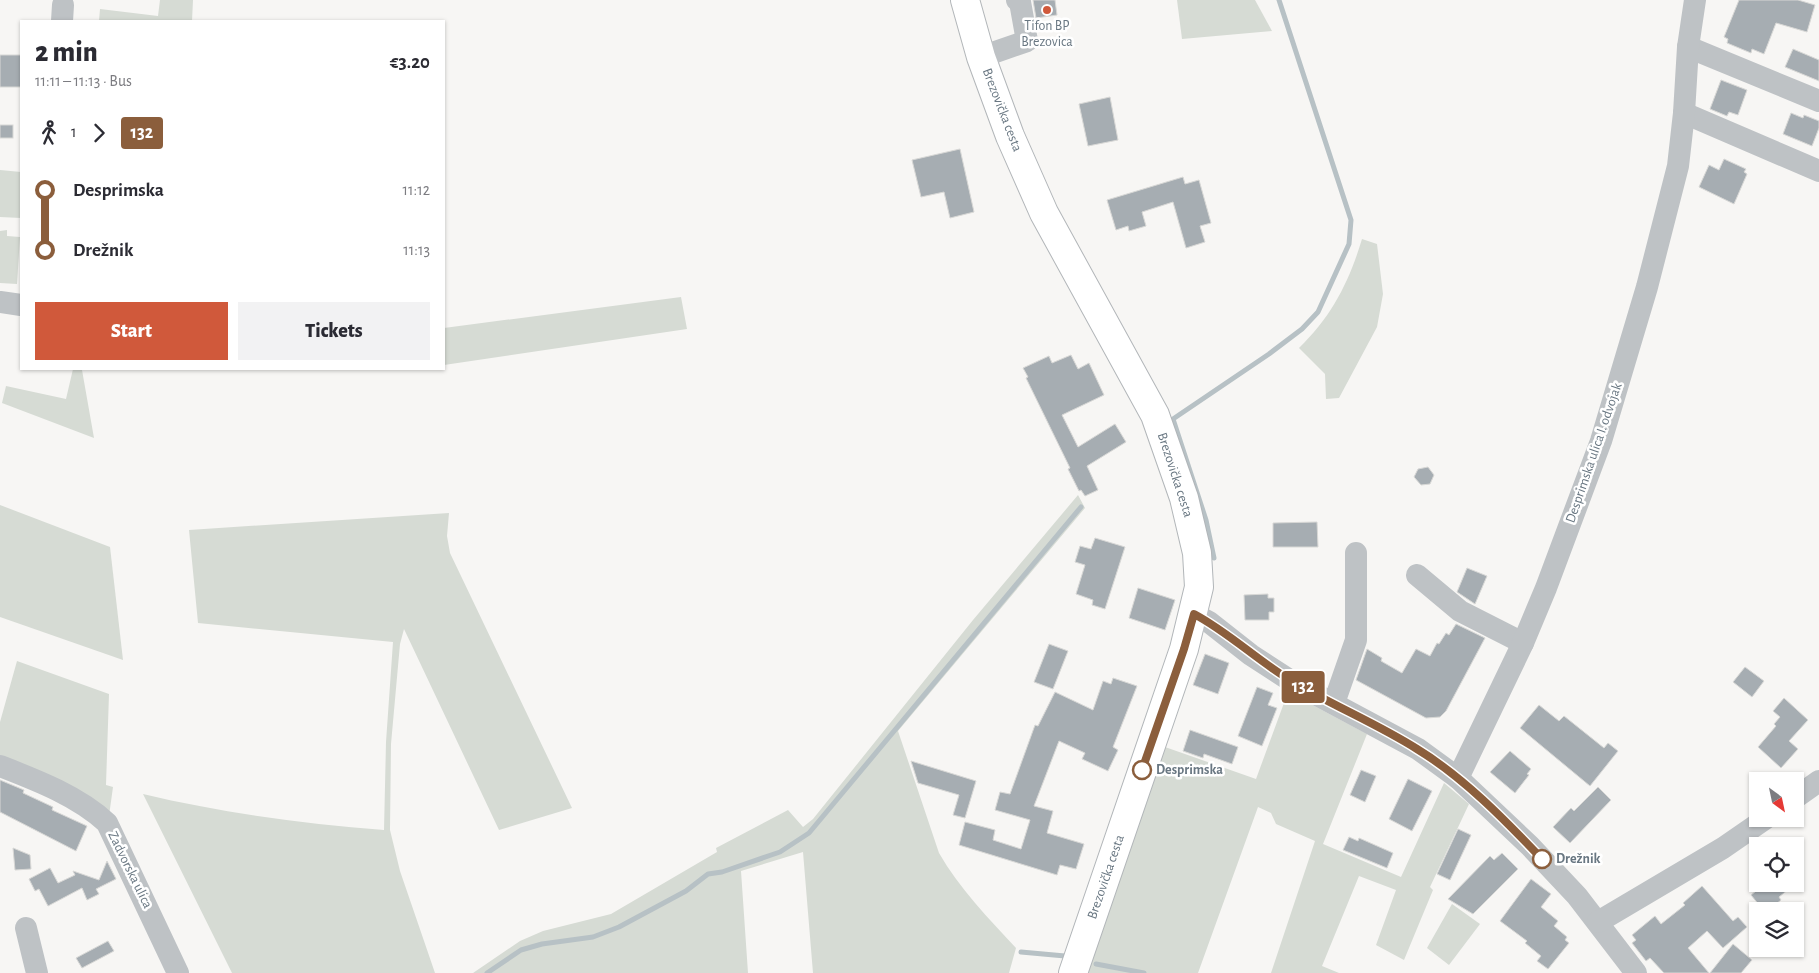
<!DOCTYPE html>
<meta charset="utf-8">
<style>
body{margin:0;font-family:"Alegreya Sans",sans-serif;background:#f2f2f3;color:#2b2b33;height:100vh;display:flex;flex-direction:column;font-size:19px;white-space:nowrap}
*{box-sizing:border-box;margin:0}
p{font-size:16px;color:#7c7c81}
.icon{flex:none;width:28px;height:28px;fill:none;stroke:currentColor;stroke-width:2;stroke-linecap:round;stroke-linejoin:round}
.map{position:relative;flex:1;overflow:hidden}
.side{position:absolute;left:20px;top:20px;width:425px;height:350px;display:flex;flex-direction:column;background:#fff;border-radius:0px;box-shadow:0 1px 4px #0004}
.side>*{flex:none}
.badge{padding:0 10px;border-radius:4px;font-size:18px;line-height:32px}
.needle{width:32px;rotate:147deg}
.fabs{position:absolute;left:1749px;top:772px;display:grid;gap:10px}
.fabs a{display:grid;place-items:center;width:55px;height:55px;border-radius:0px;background:#fff;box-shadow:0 1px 4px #0004;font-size:25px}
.map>.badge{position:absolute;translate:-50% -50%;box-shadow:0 0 0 2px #fff}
.legs{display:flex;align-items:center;gap:8px;height:55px;padding:0 15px;font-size:16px}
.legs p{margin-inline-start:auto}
.summary{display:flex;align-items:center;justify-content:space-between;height:85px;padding:0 15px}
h1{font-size:28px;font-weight:800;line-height:38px}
.cta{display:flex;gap:10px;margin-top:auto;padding:10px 15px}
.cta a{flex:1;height:58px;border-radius:0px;background:#d0593b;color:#fff;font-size:20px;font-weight:800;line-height:58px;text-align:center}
.cta a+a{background:#f2f2f3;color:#2b2b33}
ul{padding:0 15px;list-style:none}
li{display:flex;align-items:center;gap:18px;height:60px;font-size:19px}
li i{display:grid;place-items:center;width:8px;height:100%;margin:0 6px;background:currentColor}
li i::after{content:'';width:12px;height:12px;margin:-6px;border:4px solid;border-radius:50%;background:#fff}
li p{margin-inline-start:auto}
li:first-child i{background:linear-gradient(#0000 50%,currentColor 0)}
li:last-child i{background:linear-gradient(currentColor 50%,#0000 0)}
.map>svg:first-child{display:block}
.green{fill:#d6dbd4}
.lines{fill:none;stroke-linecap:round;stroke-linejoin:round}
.stream{stroke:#b7c1c5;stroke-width:5}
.building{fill:#a6adb2;stroke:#d8d8d6}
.major-casing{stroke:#b2b6b9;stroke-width:30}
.minor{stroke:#bec2c5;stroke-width:22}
.major{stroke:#fff;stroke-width:28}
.line-1-casing{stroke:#fff;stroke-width:11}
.line-1{stroke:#8b5e3c;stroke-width:8}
.poi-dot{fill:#d0593b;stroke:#fff;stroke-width:2}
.stop-1-dot{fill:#fff;stroke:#8b5e3c;stroke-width:2.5}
.labels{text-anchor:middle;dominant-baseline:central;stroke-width:5;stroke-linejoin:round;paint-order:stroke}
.poi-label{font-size:14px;fill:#697782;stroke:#fff}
.street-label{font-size:14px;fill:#697782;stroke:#fff}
.stop-label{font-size:14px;font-weight:bold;fill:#697782;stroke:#fff;text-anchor:start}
</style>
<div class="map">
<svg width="1819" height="973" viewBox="0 0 1819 973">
<rect width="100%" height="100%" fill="#f7f6f4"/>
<g class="green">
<path d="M160,0H193L192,21H99L100,9L158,16Z"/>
<path d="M1177,0H1255L1272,31L1182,39Z"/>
<path d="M0,170L21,172V218L0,217Z"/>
<path d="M7,230V236L20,237L17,284L0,283V231Z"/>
<path d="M1362,239L1377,244L1383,294L1377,327L1339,398L1326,399L1325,374L1299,348C1332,316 1349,282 1362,239Z"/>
<path d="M681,297L687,329L444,365V328Z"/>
<path d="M73,369L82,370L94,438L2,403L6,386L66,399Z"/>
<path d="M1078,495L1085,508L898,731L939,853C959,888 989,919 1016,948L1009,973H813L803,852L741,871L748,973H473L520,941L543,931L611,914L717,852L716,848L788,810L803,827L813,819L973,620Z"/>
<path d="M0,505L110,547L123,660L0,617Z"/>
<path d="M449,513L447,536L450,553L572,808L499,830L404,629L400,644L391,744L390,830L400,871L435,973H232L143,794C223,813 303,824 384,830L386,742L393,642L198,623L189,530Z"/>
<path d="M17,661L109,694L106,785L113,787L109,816L0,761V722Z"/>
<path d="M1288,692L1367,734L1323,844L1401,877L1444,783L1469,804L1430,887L1433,890L1404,960L1376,945L1396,890L1359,876L1322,966L1339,973H1271L1315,841L1276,824L1271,813L1258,807L1198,973H1088L1165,747L1256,779Z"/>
<path d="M1452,904L1480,924L1449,965L1427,948Z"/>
</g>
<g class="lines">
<g class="stream">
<path d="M1214,558L1206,520L1173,419L1269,354L1302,329L1318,312L1349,244L1351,220L1279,0"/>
<path d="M1021,952L1065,956"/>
<path d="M1096,964L1144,973"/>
<path d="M487,973L521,950L542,944L593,937L619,927L686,891L708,874L722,872L780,852L809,833L1081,507"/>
</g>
</g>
<g class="building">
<path d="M1033,0H1055L1057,15L1036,18Z"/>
<path d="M1739,0H1798L1815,5L1807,32L1776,23L1764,54L1752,49L1751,53L1727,43L1728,39L1724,37Z"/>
<path d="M1793,49L1819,60V81L1785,67Z"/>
<rect x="0" y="55" width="21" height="32"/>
<path d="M1721,80L1747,90L1738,115L1729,112L1727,116L1710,109Z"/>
<path d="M1110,97L1118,140L1088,146L1079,104Z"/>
<path d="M1791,113L1803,118L1804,115L1819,121V128L1812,146L1783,134Z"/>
<rect x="0" y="125" width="13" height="13"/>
<path d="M960,149L974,212L950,218L944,192L921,197L912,160Z"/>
<path d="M1724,159L1746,169L1744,172L1747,174L1734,204L1699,187L1709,165L1719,170Z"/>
<path d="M1183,177L1185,184L1199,180L1211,223L1200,226L1205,242L1186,248L1173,202L1142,212L1146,226L1129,231L1128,226L1116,230L1107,200Z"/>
<path d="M1071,355L1078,369L1089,363L1104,395L1062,415L1078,447L1115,424L1126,442L1087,466L1098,490L1085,496L1081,490L1079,491L1068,469L1070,468L1026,378L1028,377L1023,368L1049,356L1052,363Z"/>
<path d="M1428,467L1434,475L1430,484L1421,485L1414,477L1418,469Z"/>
<path d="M1317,522L1318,547H1273V523Z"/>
<path d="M1095,538L1125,547L1105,609L1092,605L1093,600L1076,594L1085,565L1075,562L1080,546L1091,549Z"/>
<path d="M1467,568L1487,576L1475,604L1457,592Z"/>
<path d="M1138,588L1175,600L1165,630L1129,618Z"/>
<path d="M1268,594V598H1274V612H1269V620H1245L1244,595Z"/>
<path d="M1456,624L1485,638L1446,711L1440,717L1426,718L1356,680L1367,649L1382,658L1381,661L1402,673L1416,649L1430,656L1437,643L1439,644L1446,633L1449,635Z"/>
<path d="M1049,644L1068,651L1053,689L1034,682Z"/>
<path d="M1205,654L1229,663L1218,694L1193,685Z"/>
<path d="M1745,667L1764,681L1752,697L1733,682Z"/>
<path d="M1113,678L1137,686L1113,747L1118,750L1108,771L1082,759L1085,753L1059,741L1034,806L1053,811L1047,833L1084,844L1076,869L1060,865L1057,875L959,845L965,822L995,830L993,840L1021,849L1030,820L995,810L1000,792L1010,794L1035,725L1038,726L1055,692L1093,710L1103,681L1111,684Z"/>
<path d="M1257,687L1273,693L1268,705L1277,708L1262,746L1238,736Z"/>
<path d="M1784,698L1808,720L1789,741L1798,749L1781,768L1758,747L1776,726L1774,724L1780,717L1773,711Z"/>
<path d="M1539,705L1559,721L1564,716L1604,748L1608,743L1618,751L1590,786L1520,728Z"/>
<path d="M1190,730L1238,747L1232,764L1204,754L1203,758L1183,751Z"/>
<path d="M1510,751L1531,769L1527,774L1529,775L1515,793L1490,772Z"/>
<path d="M911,761L976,781L965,818L953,815L959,795L918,783Z"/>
<path d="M1361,770L1376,776L1365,802L1350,795Z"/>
<path d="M1408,779L1432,791L1412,831L1389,819Z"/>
<path d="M0,780L24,790L23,793L53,807L52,810L87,826L76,851L0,812Z"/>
<path d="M1598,787L1611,800L1570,843L1553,827L1571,808L1574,811Z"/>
<path d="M1458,829L1471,835L1450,880L1437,874Z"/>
<path d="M1349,837L1358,841L1359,838L1393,853L1387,868L1343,850Z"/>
<path d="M13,848L30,855L31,869L15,870Z"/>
<path d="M1502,853L1518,869L1473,914L1448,899L1490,856L1494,860Z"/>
<path d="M107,861L116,879L96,889L99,894L87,900L82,888L48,906L39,889L35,891L29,879L50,868L58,883L75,875L73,871L99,880Z"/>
<path d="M1531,879L1551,894L1541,907L1558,921L1554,926L1567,937L1565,940L1569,943L1548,969L1537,961L1541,956L1525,943L1527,941L1500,921Z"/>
<path d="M1765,884H1795L1779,897L1781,900L1768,911H1764L1751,895Z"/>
<path d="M1702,886L1733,921L1738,917L1747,927L1723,948L1707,931L1688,948L1709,973H1664L1650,958L1646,961L1632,943L1636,940L1632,935L1655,916L1661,924L1685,905L1683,903Z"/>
<path d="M108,941L114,951L82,968L76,958Z"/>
<path d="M1733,944L1752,960L1741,973H1710Z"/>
</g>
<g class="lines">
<g class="major-casing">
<path id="major" d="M965,0L981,57L1010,136L1044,213L1155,415L1184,498L1197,553L1199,587L1184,649L1073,973"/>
</g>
<g class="minor">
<path d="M62,21L63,5"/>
<path d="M1688,47L1819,101"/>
<path d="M981,57L1027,41L1020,2L1017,0"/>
<path d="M1684,113L1819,171"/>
<path d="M0,302L21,305"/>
<path d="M1417,575L1460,611L1523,643"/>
<path d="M1194,614L1209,622L1251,655L1291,681L1418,749L1458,778L1530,846L1577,896L1636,973"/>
<path d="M1334,703L1356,640V553"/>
<path d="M0,766C36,780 78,796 107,823L178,973"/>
<path d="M1458,778L1523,643L1546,588L1601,441L1647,287L1678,166L1684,113L1688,47L1695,0"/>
<path d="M1795,798L1819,781"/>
<path d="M1598,922L1723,848L1765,819"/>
<path d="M26,928L37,973"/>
</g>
<use href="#major" class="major"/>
</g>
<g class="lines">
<g class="line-1-casing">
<path id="line-1" d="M1142,770L1184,649L1194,614C1228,632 1257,660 1290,680C1331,705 1376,723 1417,749C1463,777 1504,819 1542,859"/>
</g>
<use href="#line-1" class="line-1"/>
</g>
<circle class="poi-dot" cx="1047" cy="10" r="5"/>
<g class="stop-1-dot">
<circle cx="1142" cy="770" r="9"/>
<circle cx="1542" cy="859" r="9"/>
</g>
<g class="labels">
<g class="poi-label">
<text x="1047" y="26">Tifon BP<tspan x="1047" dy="16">Brezovica</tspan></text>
</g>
<g class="street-label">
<text transform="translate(1002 110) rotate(69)">Brezovička cesta</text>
<text transform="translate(1594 453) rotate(-71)">Desprimska ulica I. odvojak</text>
<text transform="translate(1175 475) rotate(72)">Brezovička cesta</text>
<text transform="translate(130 870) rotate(64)">Zadvorska ulica</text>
<text transform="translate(1106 877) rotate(-71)">Brezovička cesta</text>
</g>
<g class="stop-label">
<text x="1156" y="770">Desprimska</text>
<text x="1556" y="859">Drežnik</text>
</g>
</g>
</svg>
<div class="fabs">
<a><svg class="needle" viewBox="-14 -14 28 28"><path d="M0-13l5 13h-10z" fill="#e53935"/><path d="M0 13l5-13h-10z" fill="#7c7c81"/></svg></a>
<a><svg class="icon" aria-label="locate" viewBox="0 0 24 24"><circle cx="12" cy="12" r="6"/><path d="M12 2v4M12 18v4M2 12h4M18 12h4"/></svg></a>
<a><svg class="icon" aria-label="layers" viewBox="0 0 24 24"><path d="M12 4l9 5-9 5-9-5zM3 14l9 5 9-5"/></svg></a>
</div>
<b class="badge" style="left:1303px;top:687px;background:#8b5e3c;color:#fff">132</b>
<section class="side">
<div class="summary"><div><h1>2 min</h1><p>11:11 – 11:13 · Bus</p></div><b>€3.20</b></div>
<div class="legs"><svg class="icon" aria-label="walk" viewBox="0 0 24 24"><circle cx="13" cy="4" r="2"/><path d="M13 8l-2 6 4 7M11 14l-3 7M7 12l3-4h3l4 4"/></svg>1<svg class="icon" aria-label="forward" viewBox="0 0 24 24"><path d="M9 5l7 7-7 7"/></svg><b class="badge" style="background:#8b5e3c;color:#fff">132</b></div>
<ul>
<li><i style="color:#8b5e3c"></i><b>Desprimska</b><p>11:12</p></li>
<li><i style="color:#8b5e3c"></i><b>Drežnik</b><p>11:13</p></li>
</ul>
<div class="cta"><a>Start</a><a>Tickets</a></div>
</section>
</div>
